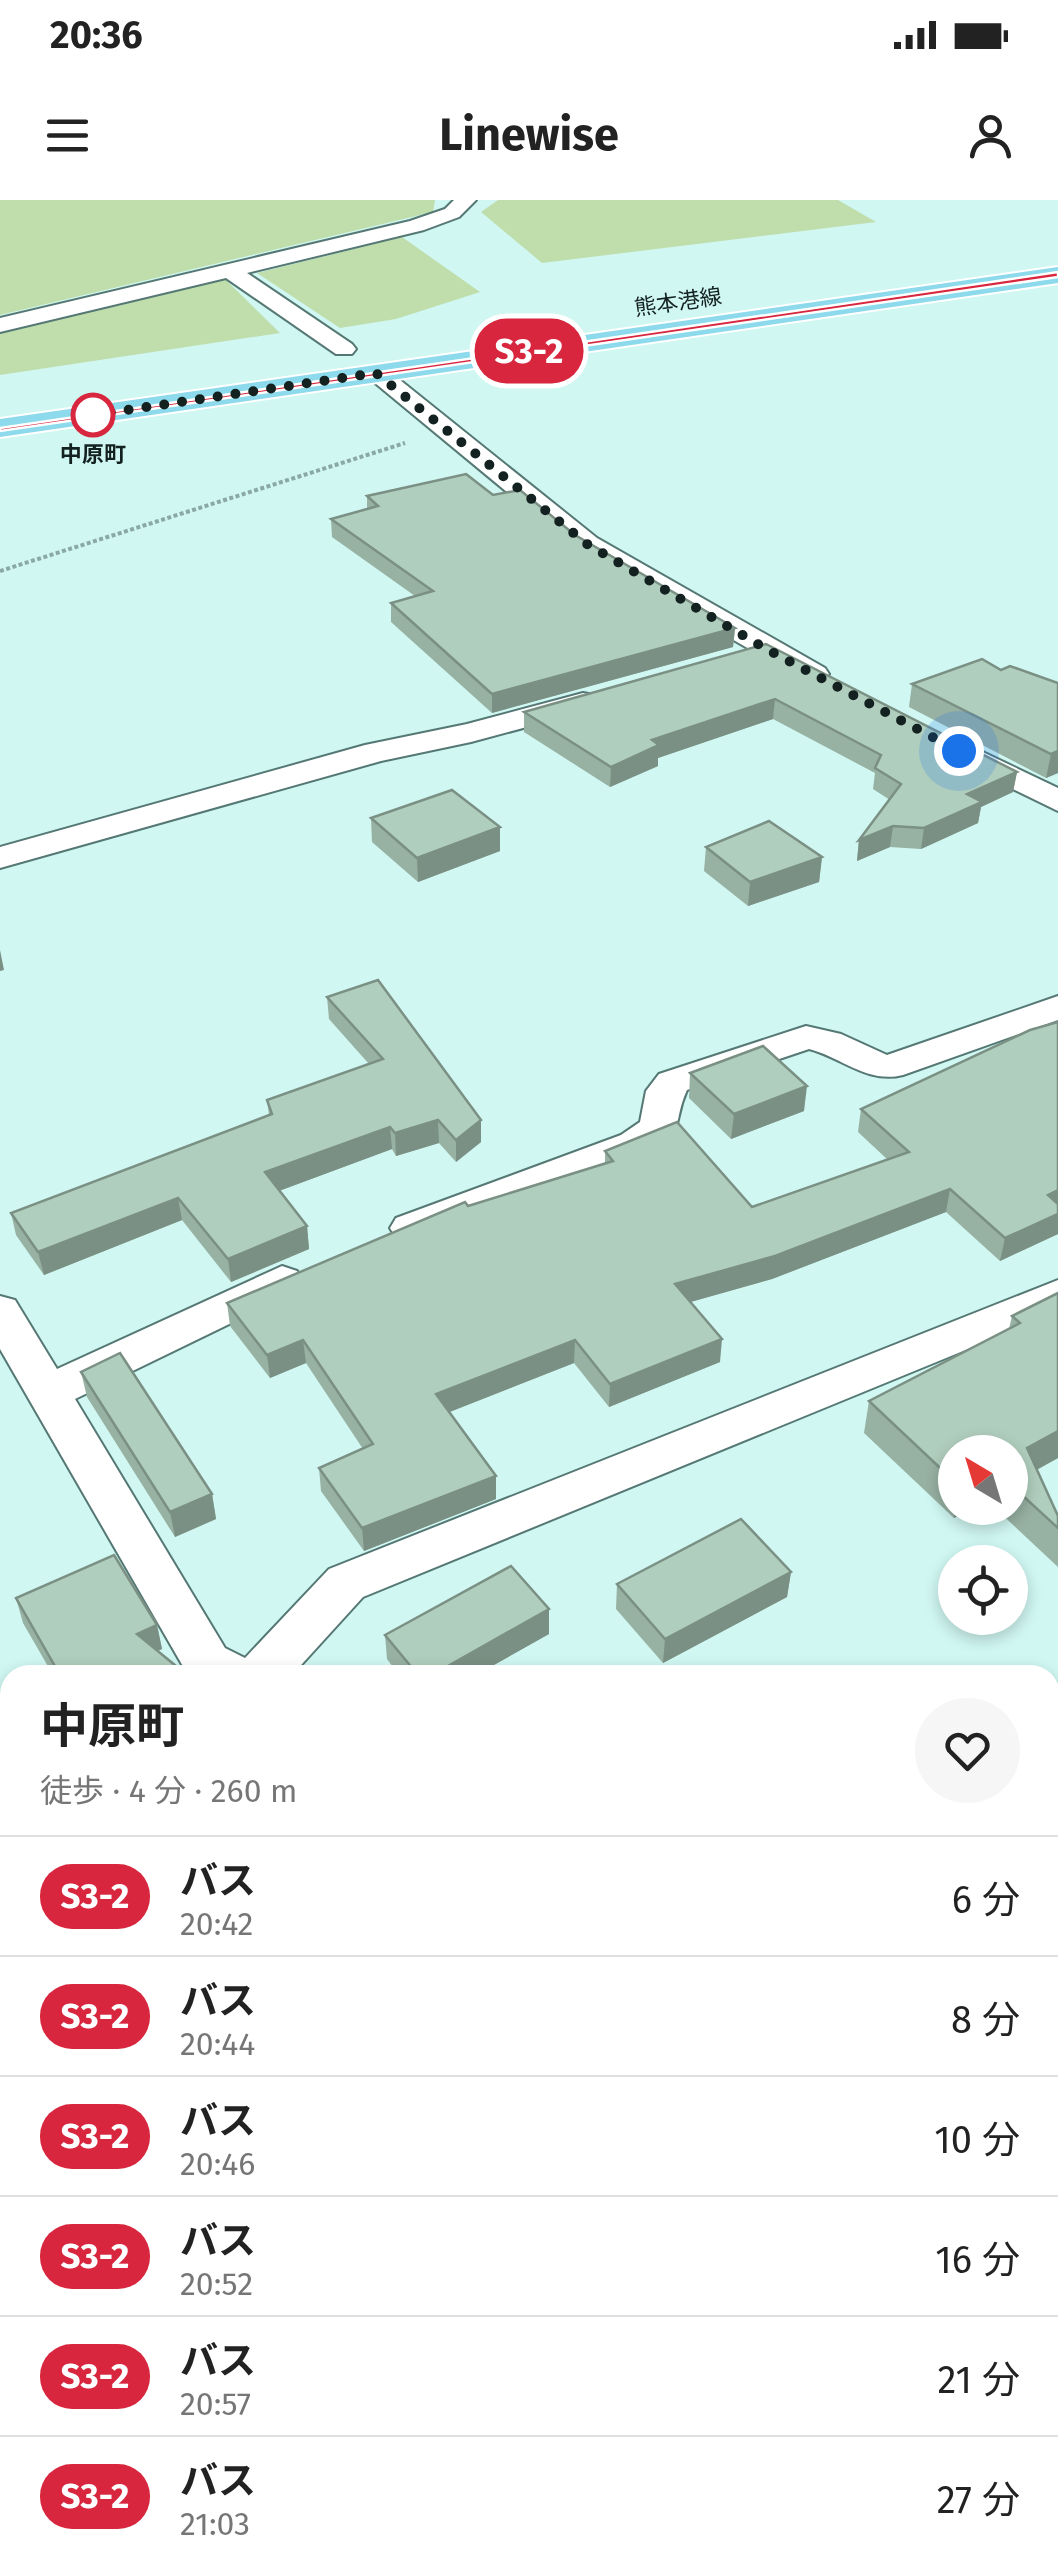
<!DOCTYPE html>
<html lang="ja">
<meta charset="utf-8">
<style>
body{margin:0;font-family:"Fira Sans","Noto Sans JP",sans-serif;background:#f6f6f6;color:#222;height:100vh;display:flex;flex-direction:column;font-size:38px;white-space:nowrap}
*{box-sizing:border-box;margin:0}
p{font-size:32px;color:#767676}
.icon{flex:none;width:55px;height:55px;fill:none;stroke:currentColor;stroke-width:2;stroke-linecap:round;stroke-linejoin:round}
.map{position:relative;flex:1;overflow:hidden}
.panel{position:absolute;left:0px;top:1465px;width:1060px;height:912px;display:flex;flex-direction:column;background:#fff;border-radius:30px 30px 0 0;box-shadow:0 5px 15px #0003}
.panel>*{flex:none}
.badge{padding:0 20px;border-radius:32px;font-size:35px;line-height:65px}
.needle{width:65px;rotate:322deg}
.fabs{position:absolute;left:938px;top:1235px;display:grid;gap:20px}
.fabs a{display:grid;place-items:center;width:90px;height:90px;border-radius:50%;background:#fff;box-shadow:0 5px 15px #0003;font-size:50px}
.you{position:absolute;width:50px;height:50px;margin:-25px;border:8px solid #fff;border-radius:50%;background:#1a73e8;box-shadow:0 0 0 15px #1a73e833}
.map>.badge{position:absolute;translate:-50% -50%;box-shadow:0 0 0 5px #fff}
.round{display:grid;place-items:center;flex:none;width:105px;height:105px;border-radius:52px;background:#f6f6f6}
.head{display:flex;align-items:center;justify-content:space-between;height:170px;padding:0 40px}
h1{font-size:48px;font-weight:700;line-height:75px}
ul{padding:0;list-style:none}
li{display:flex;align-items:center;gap:30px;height:120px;padding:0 40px;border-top:2px solid #e0e0e0}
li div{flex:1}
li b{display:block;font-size:38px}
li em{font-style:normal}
li .badge{min-width:110px;font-weight:700;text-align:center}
.status{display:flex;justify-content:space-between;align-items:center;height:70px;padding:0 50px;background:#fff;direction:ltr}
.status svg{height:28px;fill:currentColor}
header{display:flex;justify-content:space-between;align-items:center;height:130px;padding:0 40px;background:#fff;font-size:45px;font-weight:700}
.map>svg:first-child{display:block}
.green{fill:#c0deac}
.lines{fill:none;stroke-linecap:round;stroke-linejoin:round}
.minor-casing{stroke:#557874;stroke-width:4}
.primary-casing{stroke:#fff;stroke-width:4}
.path{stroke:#8aa8a4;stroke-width:4;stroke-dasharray:4 2.5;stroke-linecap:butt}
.minor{fill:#fff;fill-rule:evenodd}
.primary{fill:#8cdaeb;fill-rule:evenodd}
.wall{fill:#97b1a3}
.shaded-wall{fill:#7b9084}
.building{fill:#b0cebd;stroke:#7b9084;stroke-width:2.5}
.line{fill:#d7263d;stroke:#fff;stroke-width:2.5}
.walk{stroke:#132120;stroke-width:10;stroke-dasharray:0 18}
.stop-dot{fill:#fff;stroke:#d7263d;stroke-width:5}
.labels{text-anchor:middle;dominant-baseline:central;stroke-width:8;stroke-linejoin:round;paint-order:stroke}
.far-street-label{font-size:22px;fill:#132120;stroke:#d0f7f2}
.far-stop-label{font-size:22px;font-weight:bold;fill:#132120;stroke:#d0f7f2}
</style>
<div class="status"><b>20:36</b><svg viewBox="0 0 49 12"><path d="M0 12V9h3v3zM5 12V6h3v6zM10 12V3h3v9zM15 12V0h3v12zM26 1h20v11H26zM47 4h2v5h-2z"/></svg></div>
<header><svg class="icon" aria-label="menu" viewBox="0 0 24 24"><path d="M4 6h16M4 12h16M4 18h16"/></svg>Linewise<svg class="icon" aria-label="person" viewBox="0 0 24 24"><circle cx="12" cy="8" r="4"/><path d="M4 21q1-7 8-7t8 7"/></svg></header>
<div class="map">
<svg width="1058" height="2376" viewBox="0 0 1058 2376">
<rect width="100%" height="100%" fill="#d0f7f2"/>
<g class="green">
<path d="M0,0H435L433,12L0,115Z"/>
<path d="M498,0H838L876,22L542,63L481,12Z"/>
<path d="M402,37L480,92L396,119L340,128L257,73Z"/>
<path d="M223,77L280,133L0,175V132Z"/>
</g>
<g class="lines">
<g class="minor-casing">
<g id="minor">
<path d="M454,0H476L459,17L424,30L247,73L352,144L356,149L352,154H336L226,78L0,132V118L410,21L445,9Z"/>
<path d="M377,166L385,168L597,338L825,468L829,474L825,480H803L577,350L369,178L365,173Z"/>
<path d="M583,493L594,495L598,502L594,509L471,542L381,561L0,668V647L365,545L467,524Z"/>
<path d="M964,543L1058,588V611L953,560L948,553L953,546Z"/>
<path d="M1058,796V820L903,875C867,884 841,857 809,849L687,890C671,926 688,927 649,953L426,1038L411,1042L396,1038L390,1028L396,1018L621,935L640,922L646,891L659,874L806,826L841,834L887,855Z"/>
<path d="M282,1066L297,1071L303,1081L297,1091L75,1199L225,1448L245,1458L329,1369L1058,1080V1112L363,1397L292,1475H188L0,1149V1096L15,1100L57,1169Z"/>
<path d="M10,1730V1786L0,1790V1734Z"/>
</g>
</g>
<g class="primary-casing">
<path id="primary" d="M1058,67V83L0,237V219Z"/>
</g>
<path class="path" d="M0,371L405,243"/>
<use href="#minor" class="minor"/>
<use href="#primary" class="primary"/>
</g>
<g class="wall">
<path d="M493,295L575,335L735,428L733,447L492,513L391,422V403L415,396L332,337L331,319L367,309V296Z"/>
<path d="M766,444L1017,572L1013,592L981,607L978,623L921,649L890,647L857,661L859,640L890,600L873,589L875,573L773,519L658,558V566L610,587L524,532V512Z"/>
<path d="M1001,470L1058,483V573L1046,578L909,507L912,484Z"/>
<path d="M371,618L500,651L418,682L372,642Z"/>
<path d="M706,647L822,657L819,682L748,706L704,671Z"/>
<path d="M327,797L481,942L456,962L439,943L396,956L392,949L279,991L307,1026L309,1049L231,1082L182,1020L44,1075L16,1035L11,1013L269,915L267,900L369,864L329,819Z"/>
<path d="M1058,822V1034L1000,1061L946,1012L772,1079L690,1102L720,1162L609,1207L574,1163L449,1212L496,1276V1299L364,1351L321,1291L319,1268L363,1249L306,1163L270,1178L230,1126L227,1103L468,1006L605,963V951L752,1007L888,960L858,932L861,909Z"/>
<path d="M690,873L804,911L731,939L689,898Z"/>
<path d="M1058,1093V1258L1037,1270L1058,1316V1367L995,1308H1010V1252H955V1308H972L954,1318L864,1233L869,1201L1009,1129L1012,1116Z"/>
<path d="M81,1172L212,1294L216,1319L175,1337L87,1197Z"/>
<path d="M791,1372L787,1397L663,1463L616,1409L617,1384Z"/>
<path d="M16,1398L157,1425L162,1449L158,1451L187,1475H53L23,1423Z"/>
<path d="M549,1409V1434L476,1475H399L387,1459L385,1435Z"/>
<path d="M1058,1491V1641L1050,1631V1496Z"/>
<path d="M10,1839V2044L0,2029V1845Z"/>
</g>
<g class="shaded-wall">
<path d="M735,428L733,447L492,513V494Z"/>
<path d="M775,499L773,519L658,558V566L610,587L611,567L652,540Z"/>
<path d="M1058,551V573L1046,578L1051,554Z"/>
<path d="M1017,572L1013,592L981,607L978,623L921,649L924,628L967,594Z"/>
<path d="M893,626L890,647L857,661L859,640Z"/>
<path d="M500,627V651L418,682L417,658Z"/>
<path d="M822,657L819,682L748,706L750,682Z"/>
<path d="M0,750L4,770L0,771Z"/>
<path d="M807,886L804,911L731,939L734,914Z"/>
<path d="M438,920L439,943L396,956L395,933Z"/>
<path d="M481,920V942L456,962V940Z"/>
<path d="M390,927L392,949L268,995L265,972Z"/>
<path d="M950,989L946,1012L772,1079L673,1107L675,1084Z"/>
<path d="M1058,990V1011L1048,995Z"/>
<path d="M178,998L182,1020L44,1075L38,1052Z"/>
<path d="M1058,1014V1034L1000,1061L1005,1038Z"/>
<path d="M307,1026L309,1049L231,1082L228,1059Z"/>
<path d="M722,1139L720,1162L609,1207L610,1184Z"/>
<path d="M303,1140L306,1163L270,1178L267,1155Z"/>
<path d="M575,1140L574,1163L437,1217L436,1194Z"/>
<path d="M1058,1231V1258L1019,1279L1027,1248Z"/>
<path d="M496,1276V1299L364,1351L362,1328Z"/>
<path d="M212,1294L216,1319L175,1337L170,1312Z"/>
<path d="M956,1308H972L954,1318Z"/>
<path d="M791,1372L787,1397L663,1463L665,1439Z"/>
<path d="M549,1409V1434L476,1475H432Z"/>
<path d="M157,1425L162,1449L142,1458L137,1434Z"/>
<path d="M10,1679V1707L0,1713V1685Z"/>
</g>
<g class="building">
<path d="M466,274L493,295L520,290L575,335L735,428L492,494L391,403L433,391L331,319L378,306L367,296Z"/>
<path d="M766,444L1017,572L967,594L982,602L924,628L893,626L859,640L901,584L875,568L881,555L775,499L652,540L659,545L611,567L524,512Z"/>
<path d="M982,459L1001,470L1010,466L1058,483V551L1051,554L912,484Z"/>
<path d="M452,590L500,627L417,658L371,618Z"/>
<path d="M769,621L822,657L750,682L706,647Z"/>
<path d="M378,780L481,920L456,940L438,920L395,933L390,927L265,972L307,1026L228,1059L178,998L38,1052L11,1013L272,914L267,900L383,859L327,797Z"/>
<path d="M1058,822V990L1048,995L1058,1004V1014L1005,1038L950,989L775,1056L675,1084L722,1139L610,1184L575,1140L436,1194L496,1276L362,1328L319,1268L373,1244L303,1140L267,1155L227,1103L465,1002L468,1006L613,961L605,951L677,922L752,1007L909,952L861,909L1030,830Z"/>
<path d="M763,846L807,886L734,914L690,873Z"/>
<path d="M1058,1093V1231L1027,1248L1058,1316V1328L1010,1284V1252H955V1282L869,1201L1020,1123L1012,1116Z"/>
<path d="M120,1153L212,1294L170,1312L81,1172Z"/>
<path d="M741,1319L791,1372L665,1439L617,1384Z"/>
<path d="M114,1355L157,1425L137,1434L187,1475H60L16,1398Z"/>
<path d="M511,1366L549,1409L432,1475H418L385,1435Z"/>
<path d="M1058,1491V1608L1050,1598V1496Z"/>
<path d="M10,1527V1679L0,1685V1533Z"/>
<path d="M10,1839V2037L0,2022V1845Z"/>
<path d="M209,2368H386L391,2376H214Z"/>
</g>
<path class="line" d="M1058,72V77L0,231V228Z"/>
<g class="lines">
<path class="walk" d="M93,215L376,173L587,344L768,450L959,551"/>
</g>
<circle class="stop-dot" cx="93" cy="215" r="20"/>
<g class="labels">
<g class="far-street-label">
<text transform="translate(678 102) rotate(-8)">熊本港線</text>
</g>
<g class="far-stop-label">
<text x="93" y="254">中原町</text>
</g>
</g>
</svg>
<div class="fabs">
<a><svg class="needle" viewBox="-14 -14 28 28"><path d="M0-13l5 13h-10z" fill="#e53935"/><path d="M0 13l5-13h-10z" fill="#767676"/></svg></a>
<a><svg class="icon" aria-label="locate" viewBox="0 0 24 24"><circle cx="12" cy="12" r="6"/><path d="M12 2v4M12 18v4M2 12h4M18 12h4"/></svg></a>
</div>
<div class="you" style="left:959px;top:551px"></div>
<b class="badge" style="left:529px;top:151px;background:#d7263d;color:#fff">S3-2</b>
<section class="panel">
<div class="head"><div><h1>中原町</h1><p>徒歩 · 4 分 · 260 m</p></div><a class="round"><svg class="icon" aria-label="heart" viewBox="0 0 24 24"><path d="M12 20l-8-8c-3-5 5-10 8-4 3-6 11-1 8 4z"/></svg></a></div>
<ul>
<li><span class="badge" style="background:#d7263d;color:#fff">S3-2</span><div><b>バス</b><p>20:42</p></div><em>6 分</em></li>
<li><span class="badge" style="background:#d7263d;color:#fff">S3-2</span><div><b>バス</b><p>20:44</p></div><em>8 分</em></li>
<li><span class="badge" style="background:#d7263d;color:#fff">S3-2</span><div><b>バス</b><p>20:46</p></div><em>10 分</em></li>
<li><span class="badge" style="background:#d7263d;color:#fff">S3-2</span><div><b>バス</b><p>20:52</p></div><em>16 分</em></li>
<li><span class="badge" style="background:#d7263d;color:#fff">S3-2</span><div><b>バス</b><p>20:57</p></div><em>21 分</em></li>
<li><span class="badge" style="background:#d7263d;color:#fff">S3-2</span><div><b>バス</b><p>21:03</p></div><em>27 分</em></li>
</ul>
</section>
</div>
